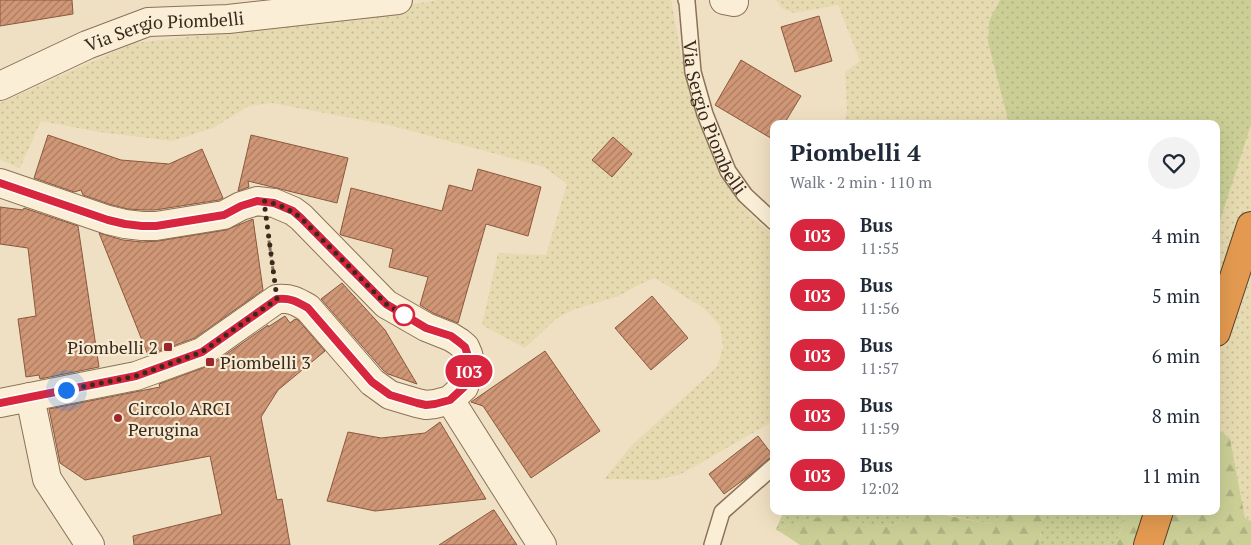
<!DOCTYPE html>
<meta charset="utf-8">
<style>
body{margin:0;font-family:"PT Serif",serif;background:#f2f2f3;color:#1f2937;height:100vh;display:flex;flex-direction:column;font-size:19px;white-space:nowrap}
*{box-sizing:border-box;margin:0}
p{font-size:16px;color:#747a83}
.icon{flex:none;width:28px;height:28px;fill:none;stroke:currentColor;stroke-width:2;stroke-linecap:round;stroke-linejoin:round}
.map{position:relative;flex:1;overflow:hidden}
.side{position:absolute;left:770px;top:120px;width:450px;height:395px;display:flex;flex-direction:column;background:#fff;border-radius:10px;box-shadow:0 5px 20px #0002}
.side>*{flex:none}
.badge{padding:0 10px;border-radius:16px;font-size:18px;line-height:32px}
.you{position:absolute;width:25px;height:25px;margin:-12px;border:4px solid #fff;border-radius:50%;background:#1a73e8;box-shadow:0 0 0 8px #1a73e833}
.map>.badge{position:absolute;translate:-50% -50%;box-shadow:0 0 0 2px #fff}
.round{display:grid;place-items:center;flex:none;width:52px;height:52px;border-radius:26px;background:#f2f2f3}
.head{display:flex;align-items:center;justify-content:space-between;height:85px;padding:0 20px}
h1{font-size:24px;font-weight:600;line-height:38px}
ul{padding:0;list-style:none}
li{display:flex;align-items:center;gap:15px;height:60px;padding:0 20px}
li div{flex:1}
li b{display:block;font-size:19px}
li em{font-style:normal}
li .badge{min-width:55px;font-weight:700;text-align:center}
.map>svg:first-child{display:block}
.farmland{fill:url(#farmland-dots)}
.grass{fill:url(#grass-dots)}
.forest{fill:url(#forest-firs)}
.building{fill:url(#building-hatch);stroke:#8b583d}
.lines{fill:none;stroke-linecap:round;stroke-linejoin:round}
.lane-casing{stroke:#8b7159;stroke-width:18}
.street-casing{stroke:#8b7159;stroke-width:30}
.highway-casing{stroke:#593f2d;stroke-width:30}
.path{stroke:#8b7159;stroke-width:3;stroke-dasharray:4 2.5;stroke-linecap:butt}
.lane{stroke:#faeed6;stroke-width:15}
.street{stroke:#faeed6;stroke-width:28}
.highway{stroke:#e39a50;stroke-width:28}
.line-casing{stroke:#fff;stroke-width:11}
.line{stroke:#d7263d;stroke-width:8}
.walk{stroke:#3a2a1d;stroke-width:5;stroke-dasharray:0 9}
.stop-dot{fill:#fff;stroke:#d7263d;stroke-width:2.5}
.poi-dot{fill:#9d262d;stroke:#f7ead3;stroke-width:2}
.labels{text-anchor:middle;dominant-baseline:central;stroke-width:4.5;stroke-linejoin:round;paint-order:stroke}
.street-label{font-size:18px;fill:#3a2a1d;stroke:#f7ead3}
.poi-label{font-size:18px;fill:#3a2a1d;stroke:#f7ead3;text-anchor:start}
</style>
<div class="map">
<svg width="1251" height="545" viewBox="0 0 1251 545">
<defs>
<pattern id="farmland-dots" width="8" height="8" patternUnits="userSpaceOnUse" patternTransform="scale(1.25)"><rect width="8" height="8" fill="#e6dab0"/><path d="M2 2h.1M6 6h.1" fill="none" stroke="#c6bb97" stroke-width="1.8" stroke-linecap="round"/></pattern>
<pattern id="grass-dots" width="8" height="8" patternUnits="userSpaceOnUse" patternTransform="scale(1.25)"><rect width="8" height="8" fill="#cbcf96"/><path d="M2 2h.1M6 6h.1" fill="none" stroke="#afb281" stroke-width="1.8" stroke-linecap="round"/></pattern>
<pattern id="forest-firs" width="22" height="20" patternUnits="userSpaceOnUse" patternTransform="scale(1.25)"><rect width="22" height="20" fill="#cbcf96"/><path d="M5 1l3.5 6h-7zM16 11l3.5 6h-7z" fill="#afb281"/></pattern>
<pattern id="building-hatch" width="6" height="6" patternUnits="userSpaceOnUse" patternTransform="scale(1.25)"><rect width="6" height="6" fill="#d09777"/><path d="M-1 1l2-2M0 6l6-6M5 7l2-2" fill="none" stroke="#aa7b61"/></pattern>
</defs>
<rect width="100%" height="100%" fill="#f0e0c3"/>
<g class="farmland">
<path d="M439,0H671L682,59L721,176L753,218L774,235V421L681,474L657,480L604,479L633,444L701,382L717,367L723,347L720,326L705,309L655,278L638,285L619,296L575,309L557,318L525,348L482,325L498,253L546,255L567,184L544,167L389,125L271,103L249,106L213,128L172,141L99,132L41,121L20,168L0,160V103L134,43L240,31Z"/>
<path d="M776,0H1000L989,21L988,42L1009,124H844L847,112L845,72L860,61L838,5L794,13L783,9Z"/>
<path d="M1251,125V521L1245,518L1230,440L1216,427V233Z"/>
</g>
<g class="grass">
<path d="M1000,0H1251V125L1216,233V124H1009L988,42L989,21Z"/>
<path d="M784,511H926L890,526L869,527L849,516L827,515L776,529Z"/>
<path d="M931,511H1008L989,524Z"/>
<path d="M1044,511H1126L1116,545H1039Z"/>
</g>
<g class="forest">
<path d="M1216,427L1230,439L1245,518L1251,521V545H1116L1126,511H1216Z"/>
<path d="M926,511L989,524L1008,511H1044L1039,545H800L776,529L827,515L849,516L869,527L890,526Z"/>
</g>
<g class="building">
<path d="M0,0H72L73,14L0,26Z"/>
<path d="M819,16L832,61L795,72L781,27Z"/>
<path d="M741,60L801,96L784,124H774V140L715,105Z"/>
<path d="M48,135L121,160L169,164L202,149L223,198L219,200L155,210H143L128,209L112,205L83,195L81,190L74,192L34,178Z"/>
<path d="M251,135L348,158L337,203L248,181L249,187L238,191Z"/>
<path d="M613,137L632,154L612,177L592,160Z"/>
<path d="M478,169L541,187L528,236L486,224L458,323L433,313L420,305L428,277L389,267L393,249L341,235L340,234L351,188L442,211L449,185L472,191Z"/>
<path d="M0,207L23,210L24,208L78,226L99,367L40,379L39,375L26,377L18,319L36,316L28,248L0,244Z"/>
<path d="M253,219L263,290L195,338L148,355L99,233L123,240L142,242L158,241L226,230Z"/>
<path d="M342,283L385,330L417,384L388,374L383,370L321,299Z"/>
<path d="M652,296L688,338L651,370L615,328Z"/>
<path d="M285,316L290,323L295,319L298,320L325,351L278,390L261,417L277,500L282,499L290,545H134L133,536L222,514L210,456L85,480L60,463L49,409L160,387L159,384L211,365L268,325V327Z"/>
<path d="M545,351L600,431L531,478L483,406L471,402Z"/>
<path d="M440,422L486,499L375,511L327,501L348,432L381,438L425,433Z"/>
<path d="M758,436L774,457L768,459L750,475L724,494L709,474Z"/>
<path d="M493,510H494L517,545H439Z"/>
</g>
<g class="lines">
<g class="lane-casing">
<g id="lane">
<path id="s1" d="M686,0L687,2L693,72L705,114L728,171L745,195L774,222"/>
<path d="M712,545L722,512L774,466"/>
</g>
</g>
<g class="street-casing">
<g id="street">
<path d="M724,0L734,2"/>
<path id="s2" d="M0,86L87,45L148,22L228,19L398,0"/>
<path d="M0,183L108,220L125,224L142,226H156L224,215L241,206L257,201L274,203L293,211L301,217L386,304L426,327L451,337L459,342L465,347L468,354L470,362L469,371L464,387L450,400L435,404L426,405L417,403L390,395L372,382L308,308C296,301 291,298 277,299L202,352L136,376L0,403"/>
<path d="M30,397L47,479L90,545"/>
<path d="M450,400L542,545"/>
</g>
</g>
<g class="highway-casing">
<g id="highway">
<path d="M1216,332L1251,226"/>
<path d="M1148,545L1159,511"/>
</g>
</g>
<path class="path" d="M268,234L273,270"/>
<use href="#lane" class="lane"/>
<use href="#street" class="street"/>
<use href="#highway" class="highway"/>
</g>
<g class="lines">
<g class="line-casing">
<path id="line" d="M0,183L108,220L125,224L142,226H156L224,215L241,206L257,201L274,203L293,211L301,218L386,304L426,328L451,336L459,342L465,347L470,362L469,370L464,387L450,400L435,404L426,405L417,403L390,395L372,382L308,308C296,301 291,298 277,299L202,352L136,376L0,403"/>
</g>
<use href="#line" class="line"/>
<path class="walk" d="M66,390L136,376L202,352L277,299L264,201C278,204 290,209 301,218L386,304L404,315"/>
</g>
<circle class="stop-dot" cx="404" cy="315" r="10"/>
<g class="poi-dot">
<rect x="163" y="342" width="10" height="10" rx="2.5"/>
<rect x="205" y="357" width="10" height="10" rx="2.5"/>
<circle cx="118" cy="418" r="5"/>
</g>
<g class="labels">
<g class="street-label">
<text stroke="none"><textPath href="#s2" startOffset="176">Via Sergio Piombelli</textPath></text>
<text stroke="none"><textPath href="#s1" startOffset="122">Via Sergio Piombelli</textPath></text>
</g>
<g class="poi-label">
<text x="158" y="347" text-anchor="end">Piombelli 2</text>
<text x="220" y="362">Piombelli 3</text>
<text x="128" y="408">Circolo ARCI<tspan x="128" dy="21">Perugina</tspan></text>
</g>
</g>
</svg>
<div class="you" style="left:66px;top:390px"></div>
<b class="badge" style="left:469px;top:371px;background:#d7263d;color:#fff">I03</b>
<section class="side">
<div class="head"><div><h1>Piombelli 4</h1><p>Walk · 2 min · 110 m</p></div><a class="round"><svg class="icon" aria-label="heart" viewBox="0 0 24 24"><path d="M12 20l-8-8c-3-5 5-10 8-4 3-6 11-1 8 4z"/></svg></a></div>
<ul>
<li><span class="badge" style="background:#d7263d;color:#fff">I03</span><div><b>Bus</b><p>11:55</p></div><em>4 min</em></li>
<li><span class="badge" style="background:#d7263d;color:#fff">I03</span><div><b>Bus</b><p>11:56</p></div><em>5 min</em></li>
<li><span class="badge" style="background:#d7263d;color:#fff">I03</span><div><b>Bus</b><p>11:57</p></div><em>6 min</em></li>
<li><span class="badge" style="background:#d7263d;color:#fff">I03</span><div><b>Bus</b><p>11:59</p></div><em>8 min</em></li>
<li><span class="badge" style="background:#d7263d;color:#fff">I03</span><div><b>Bus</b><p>12:02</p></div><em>11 min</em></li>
</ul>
</section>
</div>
